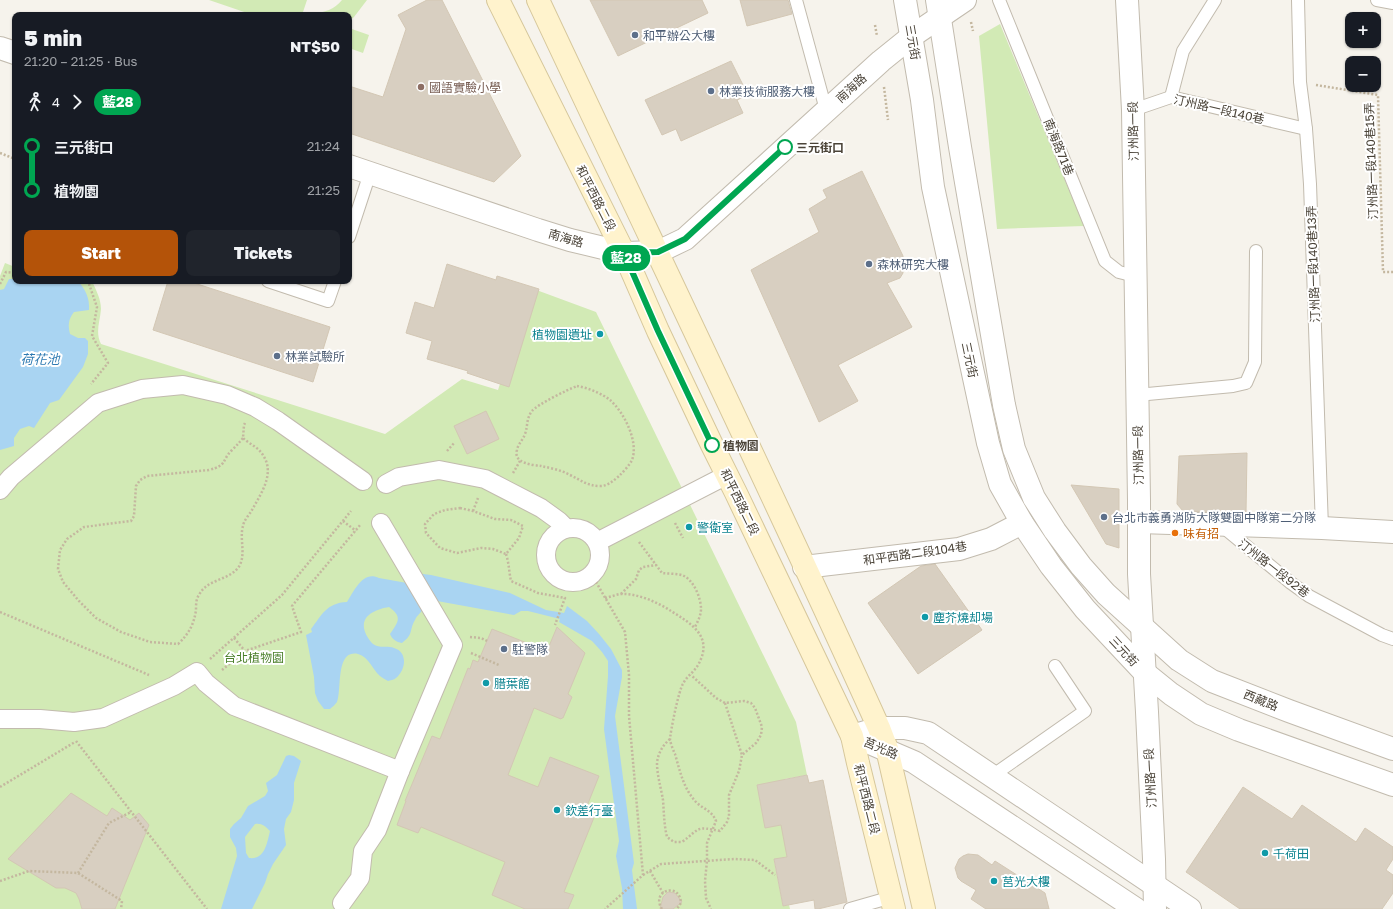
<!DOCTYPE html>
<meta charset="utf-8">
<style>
body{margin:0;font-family:"Golos Text","Noto Sans TC",sans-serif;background:#20242c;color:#f1f3f6;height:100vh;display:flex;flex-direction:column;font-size:15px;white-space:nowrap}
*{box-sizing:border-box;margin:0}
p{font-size:13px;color:#9ea1a6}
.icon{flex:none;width:22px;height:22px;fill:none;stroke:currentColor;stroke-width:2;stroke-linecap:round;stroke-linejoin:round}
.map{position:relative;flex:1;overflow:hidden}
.drawer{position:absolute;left:12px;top:12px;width:340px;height:272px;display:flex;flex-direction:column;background:#171b24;border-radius:8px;box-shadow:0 1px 3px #0004}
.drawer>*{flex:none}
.badge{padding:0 8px;border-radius:13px;font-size:14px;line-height:26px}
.controls{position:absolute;left:1345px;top:12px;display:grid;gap:8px}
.controls a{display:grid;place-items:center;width:36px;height:36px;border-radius:8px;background:#171b24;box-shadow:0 1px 3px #0004;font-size:20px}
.map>.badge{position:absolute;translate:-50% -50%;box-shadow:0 0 0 2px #fff}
.legs{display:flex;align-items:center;gap:6px;height:44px;padding:0 12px;font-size:13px}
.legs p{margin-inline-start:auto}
.headline{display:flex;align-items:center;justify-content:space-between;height:68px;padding:0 12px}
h1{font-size:22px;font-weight:800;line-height:30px}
.cta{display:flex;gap:8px;margin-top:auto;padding:8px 12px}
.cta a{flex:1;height:46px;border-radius:8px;background:#b45309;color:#fff;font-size:16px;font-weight:800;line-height:46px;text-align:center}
.cta a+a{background:#20242c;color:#f1f3f6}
ul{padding:0 12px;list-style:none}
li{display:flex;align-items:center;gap:14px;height:44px;font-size:15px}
li i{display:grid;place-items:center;width:6px;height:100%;margin:0 5px;background:currentColor}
li i::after{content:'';width:10px;height:10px;margin:-5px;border:3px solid;border-radius:50%;background:#171b24}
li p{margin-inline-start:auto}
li:first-child i{background:linear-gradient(#0000 50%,currentColor 0)}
li:last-child i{background:linear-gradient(currentColor 50%,#0000 0)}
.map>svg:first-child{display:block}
.green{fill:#d2eab5}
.water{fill:#a9d4f2;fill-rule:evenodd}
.building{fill:#d8cfc1;stroke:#d3c7b4}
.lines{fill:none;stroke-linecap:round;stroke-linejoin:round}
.service-casing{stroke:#c2bbae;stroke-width:14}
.pedestrian-casing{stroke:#c2bbae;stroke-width:20}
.minor-casing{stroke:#c2bbae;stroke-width:24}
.tertiary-casing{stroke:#c2bbae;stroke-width:24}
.secondary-casing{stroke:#d6c79b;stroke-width:24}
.path{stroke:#c4b79f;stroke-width:2.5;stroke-dasharray:2 2;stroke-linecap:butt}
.service{stroke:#fff;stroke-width:12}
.pedestrian{stroke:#fff;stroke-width:18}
.minor{stroke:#fff;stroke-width:22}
.tertiary{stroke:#fff;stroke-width:22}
.secondary{stroke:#fff3cd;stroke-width:22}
.line-1-casing{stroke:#fff;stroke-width:9}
.line-1{stroke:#00a651;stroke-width:6}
.service-dot{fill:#5c6f8a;stroke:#fff;stroke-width:1.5}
.education-dot{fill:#8d6e63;stroke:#fff;stroke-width:1.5}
.stop-1-dot{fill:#fff;stroke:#00a651;stroke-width:2}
.culture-dot{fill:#0f9aa8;stroke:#fff;stroke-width:1.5}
.food-dot{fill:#e8710a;stroke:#fff;stroke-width:1.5}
.labels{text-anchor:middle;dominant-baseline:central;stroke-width:4;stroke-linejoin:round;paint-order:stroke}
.service-label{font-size:12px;fill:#4e5e75;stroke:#fff;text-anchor:start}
.street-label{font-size:12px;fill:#4b4439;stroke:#fff}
.education-label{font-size:12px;fill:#785e54;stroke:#fff;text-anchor:start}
.stop-label{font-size:12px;font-weight:bold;fill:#4b4439;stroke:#fff;text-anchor:start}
.culture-label{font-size:12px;fill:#0d838f;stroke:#fff;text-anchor:start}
.food-label{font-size:12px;fill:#c56008;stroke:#fff;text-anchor:start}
.park-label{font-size:12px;fill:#4a7f2a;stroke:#fff}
.water-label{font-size:13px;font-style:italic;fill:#2e7ab2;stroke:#fff}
</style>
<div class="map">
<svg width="1393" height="909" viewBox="0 0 1393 909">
<rect width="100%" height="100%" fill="#f6f3ec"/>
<g class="green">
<path d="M209,0H307L303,12C318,15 332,12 342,0H367L354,17L349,21V15H253Z"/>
<path d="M1000,24L1084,226L997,229L979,36Z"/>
<path d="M349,28L369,35L363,53L349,48Z"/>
<path d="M5,263L15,267V281H92C96,290 101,299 101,309C100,322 95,332 101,344L385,434L462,379L498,390L531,288L596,312L796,722L807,775L785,779L800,854L774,860L783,906L789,905L790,909H0V276Z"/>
</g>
<g class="water">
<path d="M9,279H15V281H78C85,289 90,298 89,310L74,312C68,320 68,325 70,334L78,338H85L88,341V354L83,367L59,400L50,403L34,428L29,426L20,429L14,438V446L0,450V290L4,289Z"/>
<path d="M423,574L431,575L510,593L546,610L564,613L567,606L587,621L599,634L611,649L622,670V677L615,716L634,863L632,870L637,909H623L622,888L616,856L619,841L604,729L608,676V661L602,652L592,641L559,622L560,619L528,611H521L514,615L437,601L423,609C421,613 417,615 415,620C409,630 414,634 402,643C396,642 392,639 390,634C398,622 403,617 389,607C378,609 362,614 364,628C365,634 369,640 373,644C380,649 387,645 394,648C408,652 406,670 396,678C394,680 390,680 388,681C385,679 382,678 380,676C372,669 369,657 358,654C335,649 342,690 337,702C335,705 332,707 330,709H324L318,701L315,693L314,677L306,635L312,632L311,629C322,615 326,603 347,602C354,591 363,570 379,578L407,583Z"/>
<path d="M289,755L294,756L301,761L294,783V800L291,812L286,819L284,829L286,845L273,864L268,874L265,883L252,909H221L237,856L236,848L230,837V829L234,824L241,818L248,806L265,796L268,791L266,783L277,775L286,756ZM255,824C262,823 265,826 270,831C267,843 265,860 249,858L246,853L245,837Z"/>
</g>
<g class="building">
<path d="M427,0H442L521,156L494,182L349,133V86L383,97L406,29L398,15Z"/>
<path d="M590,0H702L708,13L618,56Z"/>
<path d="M740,0H788L792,14L747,26Z"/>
<path d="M731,61L748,95L737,100L743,113L681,141L676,129L662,135L645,100Z"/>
<path d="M862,171L903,256V273L900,278L887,283L912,327L838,365L858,401L819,422L751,270L819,232L809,209L827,198L823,190Z"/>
<path d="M447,264L496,280L497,276L539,289L509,387L467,373L468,371L427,359L432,341L406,333L415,302L434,308Z"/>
<path d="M168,281H188L330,327L313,382L153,330Z"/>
<path d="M486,411L499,439L467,454L454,426Z"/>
<path d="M1247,453L1246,513L1183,511L1177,504L1179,456Z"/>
<path d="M1071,485L1119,489V548L1106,544Z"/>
<path d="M935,564L982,630L918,674L868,603L921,566Z"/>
<path d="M557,627L585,653L568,694L572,697L563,718H562L561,719L534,708L508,775L538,787L550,757L599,776L585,811L595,815L564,892L574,895L568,909H525L492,895L505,862L421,827L418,833L397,825L406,801H405L432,736L440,739L468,668L470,669L473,660L478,662L492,629L547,651Z"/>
<path d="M807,775L809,783L823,780L847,902L818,909H815L814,900L783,906L774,859L787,857L781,825L765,828L757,785Z"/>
<path d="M1243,787L1292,819L1302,805L1356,842L1365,828L1393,847V859L1386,870L1393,875V893L1382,909H1240L1186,872Z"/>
<path d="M71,793L107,816L112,808L130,820L139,813L149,825L115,909H82L79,899L76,893L65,888H56L8,859Z"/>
<path d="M968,854L978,855L992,865L995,861L1045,893L1049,909H986L971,899L976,890L961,881L958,878L955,868L959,859L963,856Z"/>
<path d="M668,892L675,893L682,902L673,909H660L663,897Z"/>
</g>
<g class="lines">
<g class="service-casing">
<g id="service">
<path d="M796,0L826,110"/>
<path d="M999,0L1105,261L1119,272L1135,276"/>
<path d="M1298,0L1300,82L1306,129L1310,184L1322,528"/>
<path d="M1377,0L1393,3"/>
<path d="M1171,97L1183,51L1215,0"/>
<path d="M1133,110L1171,97L1306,129"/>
<path d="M349,237L370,173"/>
<path d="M268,281L328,301L335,281"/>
<path d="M1137,395L1233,386L1246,383L1255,362L1256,251"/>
<path d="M1222,526L1291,583L1309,596L1382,635L1393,639"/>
<path d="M992,776L1085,711L1055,666"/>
<path d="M850,909L892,897"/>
</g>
</g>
<g class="pedestrian-casing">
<g id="pedestrian">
<path d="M386,484L399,477L439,470L485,479L541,508L559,521L566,528"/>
<path d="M0,490L11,477L98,403L142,389L183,385L227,395L255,407L278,421L363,481"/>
<path d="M381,523L453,645L400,771"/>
<circle cx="573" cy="555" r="27"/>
<path d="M597,542L727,475"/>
<path d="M0,719H40L74,722L103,718L174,686L197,672L206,683L234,706L400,771L377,830L363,851L360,878L342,903"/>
</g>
</g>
<g class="minor-casing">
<g id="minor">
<path d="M1139,522L1322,528L1393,532"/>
<path d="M804,567L959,549L991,539L1022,523"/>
</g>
</g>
<g class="tertiary-casing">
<g id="tertiary">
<path d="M905,0L922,100L933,187L988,443L1000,484L1022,523L1051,566L1085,609L1145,673L1171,694L1201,714L1239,730L1393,785"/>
<path d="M937,0L960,147L1004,405L1014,449L1034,498L1055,531L1081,566L1106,594L1179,660L1212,681L1289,711L1393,749"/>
<path d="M1127,0L1133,110L1139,500V574L1147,712L1154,859L1155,909"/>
<path d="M0,48L15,53"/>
<path d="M349,166L538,230L570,240L624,253L658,252L685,239L881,61L912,36L965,0"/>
<path d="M852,736L879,728H905L928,733L1190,909"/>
<path d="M872,744L914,762L1136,909"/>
</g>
</g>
<g class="secondary-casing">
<g id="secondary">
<path d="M498,0L624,253L658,331L712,445L736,493L852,736L858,763L894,909"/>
<path d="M538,0C652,243 769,484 879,728L887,749L924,909"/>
</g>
</g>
<g class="path">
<path d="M971,22L973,31"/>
<path d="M875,25L877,36"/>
<path d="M1316,85L1378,95L1383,272H1393"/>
<path d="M884,87L888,120"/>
<path d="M0,153L15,159"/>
<path d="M86,281L89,284L97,307L92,336L108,363L91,384"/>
<path d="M0,284L6,272L15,273"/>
<path d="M577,386C588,388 601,393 610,400C624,412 639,442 632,460C629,466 623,472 619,476C613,481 608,486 600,486C587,486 581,480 570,475C561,470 550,468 541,466C532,465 513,463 517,450C518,444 523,440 525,434C528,426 526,419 532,411C538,404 567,390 577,386Z"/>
<path d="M243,438C239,443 236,446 232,450C221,461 228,465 209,470L147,476L140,480L136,486L134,516L131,521L84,527L67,539L60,550L58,569L63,582L79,601L96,618L121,632L150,642L178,644C189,634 194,624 196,610C196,605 196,599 199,595C207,579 227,581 238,568C247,556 239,539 243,526C244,520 249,515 252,510C263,490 278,469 258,449C253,445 247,442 243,438L244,425L245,423"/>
<path d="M447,451L455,442"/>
<path d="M513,473L520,461"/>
<path d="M460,508L473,511L495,519L511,520L523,526L519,538L506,554L493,549L481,548L457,553L440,548L426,533L425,524L434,514L445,510Z"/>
<path d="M473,511L478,498"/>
<path d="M343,521L356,531"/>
<path d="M675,523L683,538"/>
<path d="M639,542L662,573C669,574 678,573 684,576C694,581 701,598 701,609C701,615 698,621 695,627"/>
<path d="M506,554C509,563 509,572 511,581L538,593L565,598L555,625"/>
<path d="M592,575L625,632L629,675V716L643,875L605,909"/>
<path d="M621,594L636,579L639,570L643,567L656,565"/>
<path d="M605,598C610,597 615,595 620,594C637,593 657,602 671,611C692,624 714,637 698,665C694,672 686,677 683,684C679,689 670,733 670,740C671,744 673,750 675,754C680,771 683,787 695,801C702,809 712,810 716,821L707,843V861L705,881L706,898L711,909"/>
<path d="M0,612L149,675"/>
<path d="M470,637L481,638L487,641"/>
<path d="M234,638L245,651"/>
<path d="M471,653L499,665"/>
<path d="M210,659L282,595L351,511"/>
<path d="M222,670L245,651L301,632L292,606L361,524"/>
<path d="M725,703L742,755"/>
<path d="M670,739C663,745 658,753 657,763C657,775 661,788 663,800C664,813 664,825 667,837L674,842H682C701,828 695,826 720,831L727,822L729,816V795L739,771L742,755L756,743L761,735L762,727L755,708L751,703L744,701L725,703L716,698L691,675"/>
<path d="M76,741L207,909"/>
<path d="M0,787L75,742"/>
<path d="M650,871L663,893"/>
<path d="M78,873L109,823L131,812"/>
<path d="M643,875L661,864L734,859L755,860L775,875"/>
<path d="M0,881L29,871L78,873L122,901L121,909"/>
<path d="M662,909C650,891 680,881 681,903L677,909"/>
</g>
<use href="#service" class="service"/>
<use href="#pedestrian" class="pedestrian"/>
<use href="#minor" class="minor"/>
<use href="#tertiary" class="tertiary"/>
<use href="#secondary" class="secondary"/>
</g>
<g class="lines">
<g class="line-1-casing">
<path id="line-1" d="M712,445L658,331L624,253L658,252L685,239L785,147"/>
</g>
<use href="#line-1" class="line-1"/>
</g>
<g class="service-dot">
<circle cx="635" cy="35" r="4"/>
<circle cx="711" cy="91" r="4"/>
<circle cx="869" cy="264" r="4"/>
<circle cx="277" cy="356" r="4"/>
<circle cx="1104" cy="517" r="4"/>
<circle cx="504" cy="649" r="4"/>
</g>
<circle class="education-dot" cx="421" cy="87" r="4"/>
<g class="stop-1-dot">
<circle cx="785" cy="147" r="7"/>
<circle cx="712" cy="445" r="7"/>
</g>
<g class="culture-dot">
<circle cx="600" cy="334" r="4"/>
<circle cx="689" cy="527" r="4"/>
<circle cx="925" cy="617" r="4"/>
<circle cx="486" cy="683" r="4"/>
<circle cx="557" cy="810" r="4"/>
<circle cx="1265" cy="853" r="4"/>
<circle cx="994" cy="881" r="4"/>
</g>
<circle class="food-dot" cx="1175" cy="533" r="4"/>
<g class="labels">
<g class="service-label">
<text x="643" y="35">和平辦公大樓</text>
<text x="719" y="91">林業技術服務大樓</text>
<text x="877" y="264">森林研究大樓</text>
<text x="285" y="356">林業試驗所</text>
<text x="1112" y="517">台北市義勇消防大隊雙園中隊第二分隊</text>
<text x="512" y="649">駐警隊</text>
</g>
<g class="street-label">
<text transform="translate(913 42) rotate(80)">三元街</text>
<text transform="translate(851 88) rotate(-42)">南海路</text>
<text transform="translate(1219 109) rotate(13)">汀州路一段140巷</text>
<text transform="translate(1133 131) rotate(-91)">汀州路一段</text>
<text transform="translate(1059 147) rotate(68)">南海路71巷</text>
<text transform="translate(1371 161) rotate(-92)">汀州路一段140巷15弄</text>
<text transform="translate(596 198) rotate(63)">和平西路二段</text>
<text transform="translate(566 238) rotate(16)">南海路</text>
<text transform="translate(1313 264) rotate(-92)">汀州路一段140巷13弄</text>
<text transform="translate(970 360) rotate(78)">三元街</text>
<text transform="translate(1138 455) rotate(-91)">汀州路一段</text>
<text transform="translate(740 502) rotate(64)">和平西路二段</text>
<text transform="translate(915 553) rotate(-8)">和平西路二段104巷</text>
<text transform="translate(1274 568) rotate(38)">汀州路一段92巷</text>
<text transform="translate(1124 651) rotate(47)">三元街</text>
<text transform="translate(1261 700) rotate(22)">西藏路</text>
<text transform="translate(881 748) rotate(23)">莒光路</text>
<text transform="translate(1150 778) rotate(-93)">汀州路一段</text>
<text transform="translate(867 799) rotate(76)">和平西路二段</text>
</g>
<g class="education-label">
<text x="429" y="87">國語實驗小學</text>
</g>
<g class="stop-label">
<text x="796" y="147">三元街口</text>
<text x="723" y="445">植物園</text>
</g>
<g class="culture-label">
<text x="592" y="334" text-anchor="end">植物園遺址</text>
<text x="697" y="527">警衛室</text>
<text x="933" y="617">塵芥燒却場</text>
<text x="494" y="683">腊葉館</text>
<text x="565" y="810">欽差行臺</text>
<text x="1273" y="853">千荷田</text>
<text x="1002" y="881">莒光大樓</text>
</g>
<g class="food-label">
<text x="1183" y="533">味有招</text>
</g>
<g class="park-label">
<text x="254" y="657">台北植物園</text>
</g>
<g class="water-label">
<text x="40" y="359">荷花池</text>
</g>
</g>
</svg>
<div class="controls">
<a>+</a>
<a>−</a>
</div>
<b class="badge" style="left:626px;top:258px;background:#00a651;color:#fff">藍28</b>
<section class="drawer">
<div class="headline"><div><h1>5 min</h1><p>21:20 – 21:25 · Bus</p></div><b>NT$50</b></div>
<div class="legs"><svg class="icon" aria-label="walk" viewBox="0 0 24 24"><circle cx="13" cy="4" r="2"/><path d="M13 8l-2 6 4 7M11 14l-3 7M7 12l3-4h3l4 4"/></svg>4<svg class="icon" aria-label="forward" viewBox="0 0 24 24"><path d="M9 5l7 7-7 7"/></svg><b class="badge" style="background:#00a651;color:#fff">藍28</b></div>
<ul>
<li><i style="color:#00a651"></i><b>三元街口</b><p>21:24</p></li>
<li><i style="color:#00a651"></i><b>植物園</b><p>21:25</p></li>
</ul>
<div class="cta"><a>Start</a><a>Tickets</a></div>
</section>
</div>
